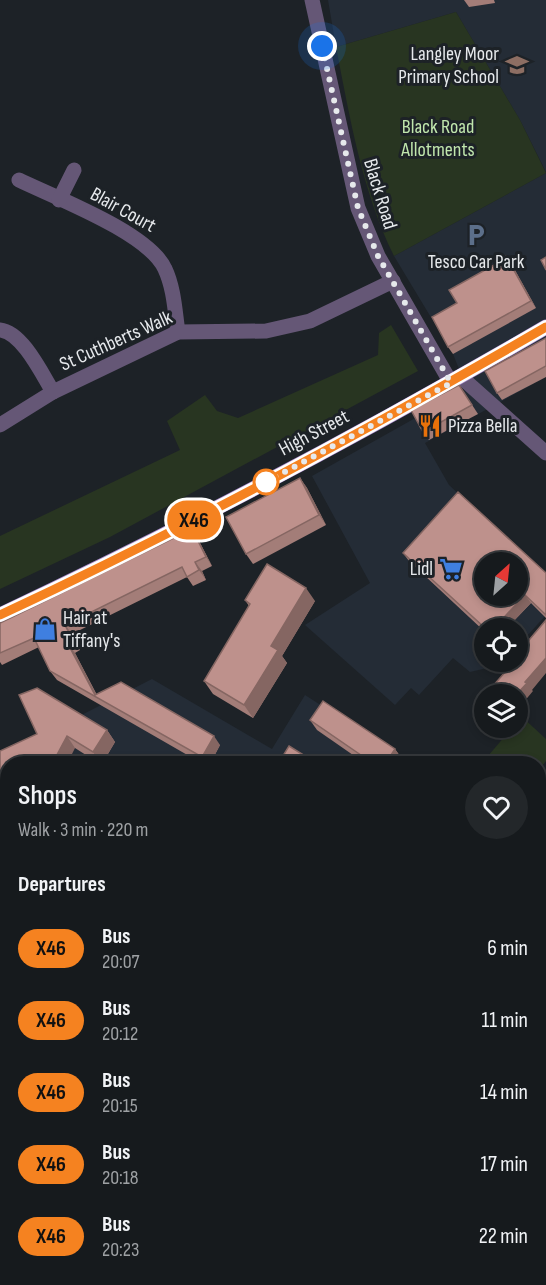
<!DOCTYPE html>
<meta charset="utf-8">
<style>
body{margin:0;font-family:"Sofia Sans Condensed",sans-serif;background:#23272a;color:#f1f3f6;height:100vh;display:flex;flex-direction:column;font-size:22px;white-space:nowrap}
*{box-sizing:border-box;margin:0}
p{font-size:20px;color:#9ea1a4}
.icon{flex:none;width:33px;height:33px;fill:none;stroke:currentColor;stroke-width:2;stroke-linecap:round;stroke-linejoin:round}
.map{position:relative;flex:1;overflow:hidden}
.sheet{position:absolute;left:0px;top:756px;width:546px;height:530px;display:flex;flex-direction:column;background:#161a1d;border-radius:24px 24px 0 0;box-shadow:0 3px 9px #0003,0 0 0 2px #35383b}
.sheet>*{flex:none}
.badge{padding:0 12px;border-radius:20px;font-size:21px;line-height:39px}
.needle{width:39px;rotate:27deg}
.controls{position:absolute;left:474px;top:552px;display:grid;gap:12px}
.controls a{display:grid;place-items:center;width:54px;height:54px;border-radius:50%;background:#161a1d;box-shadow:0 3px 9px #0003,0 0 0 2px #35383b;font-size:30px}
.you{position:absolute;width:30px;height:30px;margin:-15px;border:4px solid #fff;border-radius:50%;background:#1a73e8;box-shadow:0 0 0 9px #1a73e833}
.map>.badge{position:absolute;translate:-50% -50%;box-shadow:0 0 0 3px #fff}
h2{padding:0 18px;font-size:22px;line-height:54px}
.round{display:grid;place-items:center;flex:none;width:63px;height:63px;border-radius:32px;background:#23272a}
.overview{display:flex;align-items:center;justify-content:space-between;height:102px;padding:0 18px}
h1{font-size:28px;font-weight:600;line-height:45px}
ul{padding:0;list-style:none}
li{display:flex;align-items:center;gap:18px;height:72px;padding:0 18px}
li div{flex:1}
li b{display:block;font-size:22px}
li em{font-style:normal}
li .badge{min-width:66px;font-weight:700;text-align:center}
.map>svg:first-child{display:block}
.built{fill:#242c36;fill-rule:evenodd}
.green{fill:#283521}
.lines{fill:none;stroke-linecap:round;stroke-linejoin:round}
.street{stroke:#655776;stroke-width:15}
.primary{stroke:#aa8ccd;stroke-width:15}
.rail-casing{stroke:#9da1a5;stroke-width:7}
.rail{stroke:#1d2227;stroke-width:4.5;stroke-dasharray:14;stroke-linecap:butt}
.wall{fill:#a37d78}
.shaded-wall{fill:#856662}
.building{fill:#be918c;stroke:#856662;stroke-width:1.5;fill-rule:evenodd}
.line-casing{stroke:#fff;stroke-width:14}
.line{stroke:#f58220;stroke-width:9}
.walk{stroke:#e6e9ec;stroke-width:6;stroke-dasharray:0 10.8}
.stop-dot{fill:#fff;stroke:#f58220;stroke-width:3}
.labels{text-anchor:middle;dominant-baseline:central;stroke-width:6;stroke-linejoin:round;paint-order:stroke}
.poi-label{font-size:20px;fill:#e6e9ec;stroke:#1d2227;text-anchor:end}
.park-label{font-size:20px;fill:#c0e6ad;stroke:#1d2227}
.street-label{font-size:20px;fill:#e6e9ec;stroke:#1d2227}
</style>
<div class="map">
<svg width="546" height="1285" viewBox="0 0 546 1285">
<rect width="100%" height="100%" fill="#1d2227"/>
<g class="built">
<path d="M328,0H546V172L520,120L456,12L336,47Z"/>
<path d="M546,173V377L425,443L449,485L546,576V615L518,646V628H484V662H503L500,665L470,672L453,658L419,695L411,688L395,705L305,625L370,583L312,476L467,389L453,354L394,256ZM484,562H518V596H484Z"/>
<path d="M152,679L272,749L305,695L411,763L8,764L7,1019L0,1015V752L56,728Z"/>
<path d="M0,1046L8,1051V1278H378L393,1285H0Z"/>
</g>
<g class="green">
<path d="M456,12L520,120L546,173L394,256C362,191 350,118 336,47Z"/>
<path d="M391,325L418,371L110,537L0,589V536L180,450L167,421L205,395L217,411L238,418L378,355L379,333Z"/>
<path d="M521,716L546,739V761L539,770L538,764L482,763L512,728H518V721Z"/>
</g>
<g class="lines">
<g class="street">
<path d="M312,0L358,208L378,256L451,383"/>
<path d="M19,180C56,198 149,233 165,269C174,288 175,312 178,332"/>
<path d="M59,200L74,170"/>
<path d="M0,330C22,332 42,374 53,392"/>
<path d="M461,377L546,453"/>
<path d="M0,425L53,392L178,332L266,331L310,321L393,281"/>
<path d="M538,877L546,867"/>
<path d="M0,1034L8,1038"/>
<path d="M416,1278L427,1285"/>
<path d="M242,1285L245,1278"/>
</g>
<path class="primary" d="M0,615C186,527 368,431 546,327"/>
<g class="rail-casing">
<g id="rail">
<path d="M538,1256L546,1237"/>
<path d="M526,1285L529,1278"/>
<path d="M538,1285L546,1265"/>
</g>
</g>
<use href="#rail" class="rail"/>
</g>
<g class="wall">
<path d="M464,0H494L495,3L469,7Z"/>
<path d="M511,263L536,308L453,354L448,347L457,303Z"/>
<path d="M546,338V377L502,400L497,393Z"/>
<path d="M465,394L478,414L429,440L423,432Z"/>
<path d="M300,478L307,488L326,525L253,564L246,554Z"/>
<path d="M192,529L198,539L212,566L202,571L206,580L193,586L187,577L72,634L80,650L75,653L97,695L220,745L210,764H203L57,680L50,671L39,647L2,665L0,662V623Z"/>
<path d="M403,553L546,573V618L531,603L507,628H484V631L409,561Z"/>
<path d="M245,600L315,601L282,656L287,663L253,718L213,694L204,681L249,606Z"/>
<path d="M310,720L395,749L402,759L399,764H366L317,730Z"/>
<path d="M107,730L115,742L102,764H100L75,748L8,764V996L0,992V751L37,734Z"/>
<path d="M0,1085L8,1089V1180L0,1175Z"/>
</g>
<g class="shaded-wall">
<path d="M506,256L511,263L536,308L531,301Z"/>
<path d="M300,478L307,488L326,525L319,515Z"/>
<path d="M192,529L198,539L212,566L206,557Z"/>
<path d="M195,562L202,571L206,580L199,570Z"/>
<path d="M306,588L315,601L282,656L287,663L253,718L244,705L271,646Z"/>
<path d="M525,595L531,603L507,628H494Z"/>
<path d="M65,625L72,634L80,650L73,641Z"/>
<path d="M68,644L75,653L98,698L96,697Z"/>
<path d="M546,658V673L532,690L533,691L518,709V694H517L525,682Z"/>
<path d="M107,730L115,742L102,764H101L93,752Z"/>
<path d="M67,736L75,748L67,764H52Z"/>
<path d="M214,736L220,745L210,764H206L202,757Z"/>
<path d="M395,749L402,759L399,764H385Z"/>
</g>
<g class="building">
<path d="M506,256L531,301L448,347L432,317L457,303L449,290L496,264L495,262Z"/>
<path d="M546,257V270L541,260Z"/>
<path d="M546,338V366L497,393L485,371Z"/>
<path d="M459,385L472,405L423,432L411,410Z"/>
<path d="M300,478L319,515L246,554L226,517Z"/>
<path d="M458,492L546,573V615L525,595L494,628H485L403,553ZM484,562H518V596H484Z"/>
<path d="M192,529L206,557L195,562L199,570L187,577L182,567L65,625L73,641L68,644L95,695L121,682L214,736L202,757L50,671L34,638L0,653V623Z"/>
<path d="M267,564L306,588L271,646L278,650L244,705L204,681L250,604L245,600Z"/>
<path d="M546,620V658L525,682L527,683L517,694H486L512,664L510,662H518V653Z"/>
<path d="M37,688L107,730L93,752L67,736L52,764H8V989L0,984V751L37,734L19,695Z"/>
<path d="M484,696V703L481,700Z"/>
<path d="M323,701L395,749L385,764H374L310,720Z"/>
<path d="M289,746L318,764H278Z"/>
<path d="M0,1085L8,1089V1172L0,1168Z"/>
<path d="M8,1198V1278H171L183,1285H0V1204L3,1206Z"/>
<path d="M263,1278H287L302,1285H261Z"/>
</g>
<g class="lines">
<g class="line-casing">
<path id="line" d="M0,615C187,528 368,430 546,327"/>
</g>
<use href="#line" class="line"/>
<path class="walk" d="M266,482L451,383L378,256L358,208L322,46"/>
</g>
<defs>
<g id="school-bare" transform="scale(1.8)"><path d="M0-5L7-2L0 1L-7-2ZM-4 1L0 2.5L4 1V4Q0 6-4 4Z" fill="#8d6e63" stroke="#1d2227" stroke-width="2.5" paint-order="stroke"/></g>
<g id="parking-bare" transform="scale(1.8)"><path d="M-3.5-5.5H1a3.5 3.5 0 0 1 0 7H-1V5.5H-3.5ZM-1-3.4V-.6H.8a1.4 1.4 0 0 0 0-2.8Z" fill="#5c6f8a" stroke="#1d2227" stroke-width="2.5" paint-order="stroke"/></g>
<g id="restaurant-bare" transform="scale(1.8)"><path d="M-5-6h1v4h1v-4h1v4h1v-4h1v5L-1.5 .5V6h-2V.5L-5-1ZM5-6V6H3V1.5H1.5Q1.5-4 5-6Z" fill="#e8710a" stroke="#1d2227" stroke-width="2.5" paint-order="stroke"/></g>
<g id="supermarket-bare" transform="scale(1.8)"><path d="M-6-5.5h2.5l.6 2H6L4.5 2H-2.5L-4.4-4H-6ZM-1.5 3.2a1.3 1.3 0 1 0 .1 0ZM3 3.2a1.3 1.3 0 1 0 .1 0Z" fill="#3f7fe0" stroke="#1d2227" stroke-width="2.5" paint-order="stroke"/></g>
<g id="shop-bare" transform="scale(1.8)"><path d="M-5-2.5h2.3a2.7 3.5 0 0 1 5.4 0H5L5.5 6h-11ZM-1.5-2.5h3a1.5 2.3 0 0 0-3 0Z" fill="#3f7fe0" stroke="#1d2227" stroke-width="2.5" paint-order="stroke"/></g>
</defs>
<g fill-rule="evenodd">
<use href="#school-bare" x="517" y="65"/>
<use href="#parking-bare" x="476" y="235"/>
<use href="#restaurant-bare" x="430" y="426"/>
<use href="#supermarket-bare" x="451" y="569"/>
<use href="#shop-bare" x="45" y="629"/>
</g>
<circle class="stop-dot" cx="266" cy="482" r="12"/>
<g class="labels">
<g class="poi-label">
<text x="499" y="54">Langley Moor<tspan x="499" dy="23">Primary School</tspan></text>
<text x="476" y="262" text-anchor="middle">Tesco Car Park</text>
<text x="448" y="426" text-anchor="start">Pizza Bella</text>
<text x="433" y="569">Lidl</text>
<text x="63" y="618" text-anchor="start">Hair at<tspan x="63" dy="23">Tiffany's</tspan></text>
</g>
<g class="park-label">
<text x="438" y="127">Black Road<tspan x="438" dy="23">Allotments</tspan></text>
</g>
<g class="street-label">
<text transform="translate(380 194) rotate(73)">Black Road</text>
<text transform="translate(123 210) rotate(29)">Blair Court</text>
<text transform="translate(116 341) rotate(-24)">St Cuthberts Walk</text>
<text transform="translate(314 433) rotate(-28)">High Street</text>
</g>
</g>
</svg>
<div class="controls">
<a><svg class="needle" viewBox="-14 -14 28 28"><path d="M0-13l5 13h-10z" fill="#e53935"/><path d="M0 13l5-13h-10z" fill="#9ea1a4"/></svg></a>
<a><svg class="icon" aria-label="locate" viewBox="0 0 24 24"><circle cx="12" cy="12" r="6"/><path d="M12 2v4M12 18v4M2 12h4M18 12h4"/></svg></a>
<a><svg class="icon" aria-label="layers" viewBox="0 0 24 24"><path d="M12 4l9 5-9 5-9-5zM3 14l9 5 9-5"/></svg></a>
</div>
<div class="you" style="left:322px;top:46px"></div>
<b class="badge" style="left:194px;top:520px;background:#f58220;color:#111">X46</b>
<section class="sheet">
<div class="overview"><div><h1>Shops</h1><p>Walk · 3 min · 220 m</p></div><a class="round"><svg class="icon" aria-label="heart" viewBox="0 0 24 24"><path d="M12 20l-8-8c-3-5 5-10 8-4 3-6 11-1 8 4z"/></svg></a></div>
<h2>Departures</h2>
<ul>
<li><span class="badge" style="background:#f58220;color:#111">X46</span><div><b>Bus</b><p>20:07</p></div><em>6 min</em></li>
<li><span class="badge" style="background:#f58220;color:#111">X46</span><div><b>Bus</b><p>20:12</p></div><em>11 min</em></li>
<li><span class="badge" style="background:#f58220;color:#111">X46</span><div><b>Bus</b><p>20:15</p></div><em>14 min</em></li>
<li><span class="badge" style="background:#f58220;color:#111">X46</span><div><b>Bus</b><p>20:18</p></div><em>17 min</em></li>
<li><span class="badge" style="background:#f58220;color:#111">X46</span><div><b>Bus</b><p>20:23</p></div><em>22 min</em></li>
</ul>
</section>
</div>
